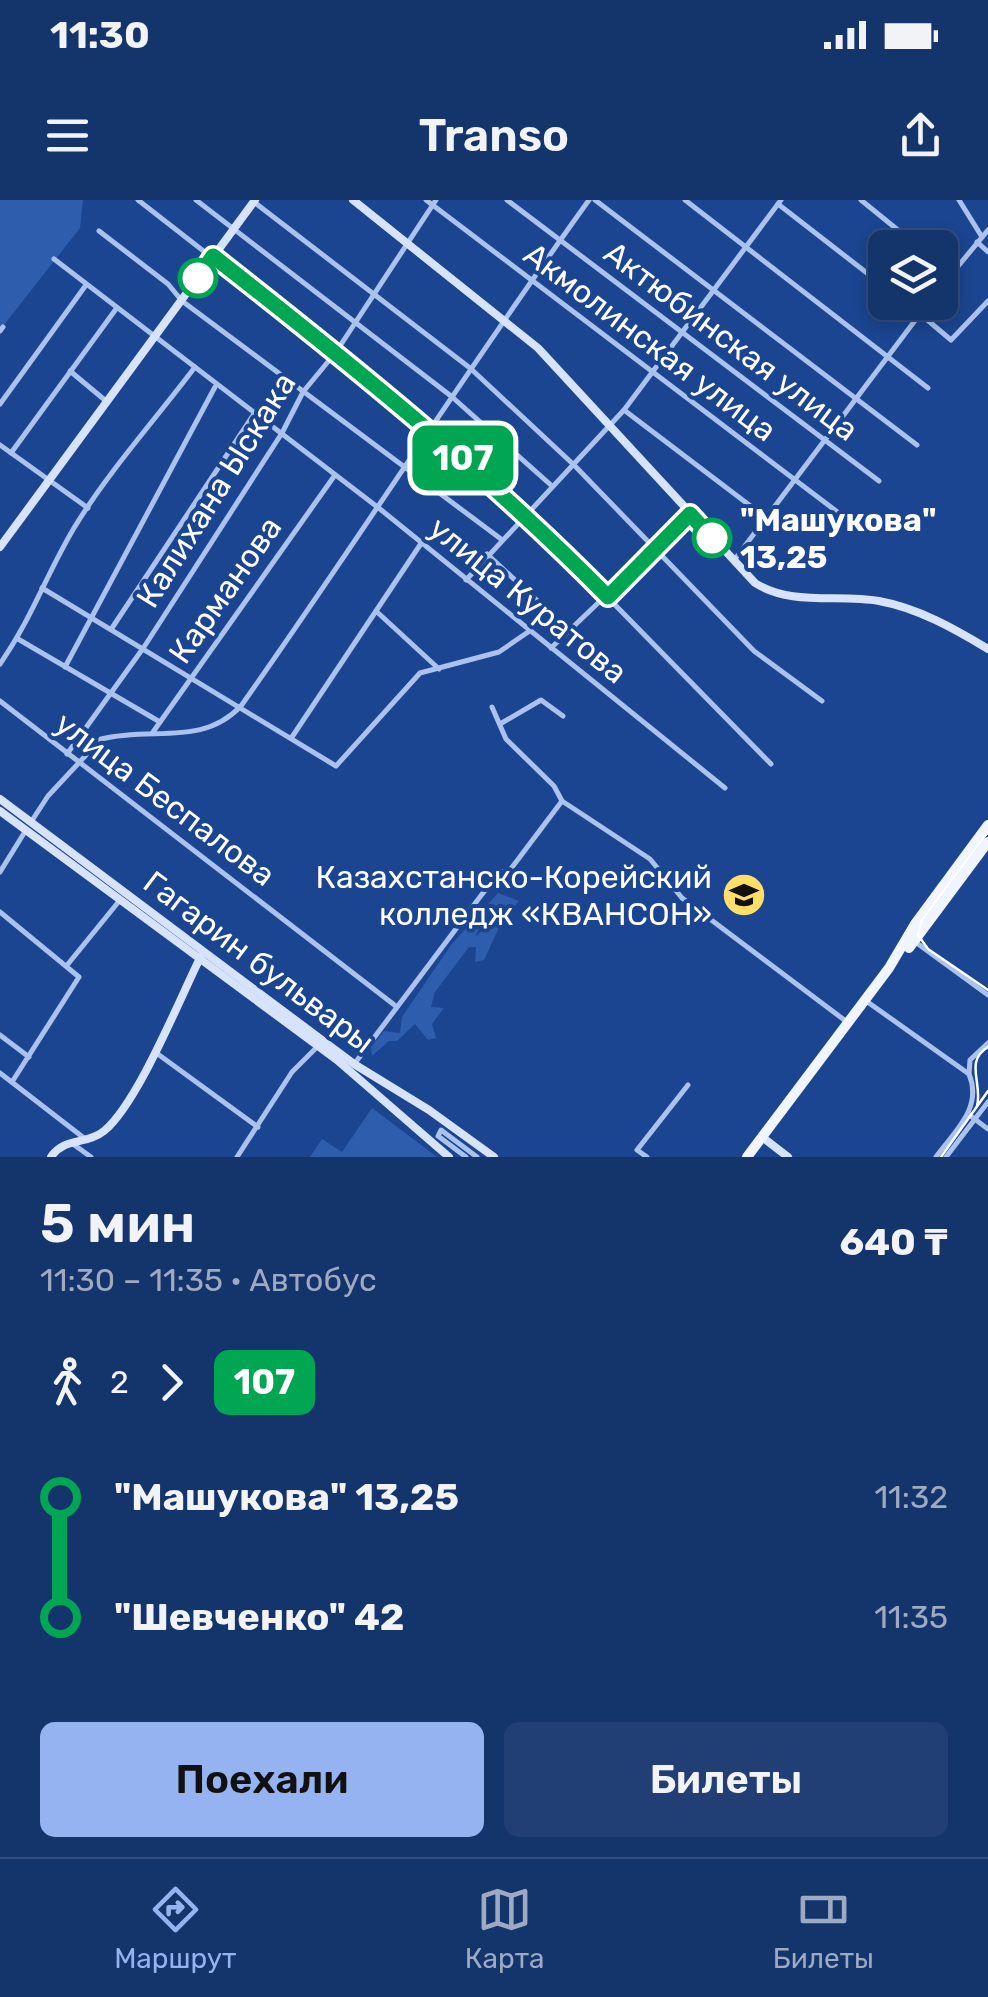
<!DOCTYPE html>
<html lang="ru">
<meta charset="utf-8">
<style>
body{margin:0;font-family:Rubik,sans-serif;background:#213f74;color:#f1f3f6;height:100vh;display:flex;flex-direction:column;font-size:38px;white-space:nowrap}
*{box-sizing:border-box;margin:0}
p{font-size:32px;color:#9daac2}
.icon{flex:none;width:55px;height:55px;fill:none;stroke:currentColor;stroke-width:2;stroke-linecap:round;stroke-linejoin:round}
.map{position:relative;height:957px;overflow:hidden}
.drawer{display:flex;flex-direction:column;background:#14346c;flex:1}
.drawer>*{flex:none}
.badge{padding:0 20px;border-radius:15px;font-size:35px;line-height:65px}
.tools{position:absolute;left:868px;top:30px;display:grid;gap:20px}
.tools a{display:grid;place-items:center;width:90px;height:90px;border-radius:15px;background:#14346c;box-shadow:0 5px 15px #0003,0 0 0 2px #334f7f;font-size:50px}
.map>.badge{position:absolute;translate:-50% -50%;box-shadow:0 0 0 5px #fff}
.legs{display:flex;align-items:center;gap:15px;height:110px;padding:0 40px;font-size:32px}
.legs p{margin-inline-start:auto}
.summary{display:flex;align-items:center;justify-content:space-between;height:170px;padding:0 40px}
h1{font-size:55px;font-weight:600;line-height:75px}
.button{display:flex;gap:20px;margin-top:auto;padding:20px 40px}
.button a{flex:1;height:115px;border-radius:15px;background:#95b2f1;color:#111;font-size:40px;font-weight:600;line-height:115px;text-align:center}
.button a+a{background:#213f74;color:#f1f3f6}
ul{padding:0 40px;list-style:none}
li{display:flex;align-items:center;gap:35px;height:120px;font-size:38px}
li i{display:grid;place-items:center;width:15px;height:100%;margin:0 12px;background:currentColor}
li i::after{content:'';width:25px;height:25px;margin:-12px;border:8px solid;border-radius:50%;background:#14346c}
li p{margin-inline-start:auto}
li:first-child i{background:linear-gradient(#0000 50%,currentColor 0)}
li:last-child i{background:linear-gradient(currentColor 50%,#0000 0)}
.status{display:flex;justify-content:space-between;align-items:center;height:70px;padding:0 50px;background:#14346c;direction:ltr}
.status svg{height:28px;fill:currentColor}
header{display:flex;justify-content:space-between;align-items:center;height:130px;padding:0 40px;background:#14346c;font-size:45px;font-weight:600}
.tab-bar{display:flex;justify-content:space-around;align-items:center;height:140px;border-top:2px solid #334f7f;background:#14346c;font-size:28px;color:#9daac2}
.tab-bar a{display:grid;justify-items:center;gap:5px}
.tab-bar .current{color:#95b2f1}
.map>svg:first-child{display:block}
.green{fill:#2e5dae}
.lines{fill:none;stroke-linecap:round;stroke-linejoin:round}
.street{stroke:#aac3ee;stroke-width:5}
.secondary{stroke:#d7e3fa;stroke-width:8}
.primary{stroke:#f1f5ff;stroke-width:10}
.tram{stroke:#fff;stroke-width:2.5}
.line-1-casing{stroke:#fff;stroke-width:22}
.line-1{stroke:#00a651;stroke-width:15}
.stop-1-dot{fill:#fff;stroke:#00a651;stroke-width:5}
.labels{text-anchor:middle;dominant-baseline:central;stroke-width:8;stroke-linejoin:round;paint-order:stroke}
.street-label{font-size:32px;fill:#fff;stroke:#1b4590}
.stop-label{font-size:32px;font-weight:bold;fill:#fff;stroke:#1b4590;text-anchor:start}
.poi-label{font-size:32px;fill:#fff;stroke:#1b4590;text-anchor:end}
</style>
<div class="status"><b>11:30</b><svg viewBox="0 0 49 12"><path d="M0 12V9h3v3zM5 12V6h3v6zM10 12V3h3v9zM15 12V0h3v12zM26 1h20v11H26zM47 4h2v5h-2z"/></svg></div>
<header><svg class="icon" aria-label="menu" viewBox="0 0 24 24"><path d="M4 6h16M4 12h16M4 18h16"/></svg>Transo<svg class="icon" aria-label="share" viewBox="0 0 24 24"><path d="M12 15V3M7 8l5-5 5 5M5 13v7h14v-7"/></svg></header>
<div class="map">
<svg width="988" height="957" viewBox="0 0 988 957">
<rect width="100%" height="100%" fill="#1b4590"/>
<g class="green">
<path d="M0,0H83L80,28L0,130Z"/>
<path d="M498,693L519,701L511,710L497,715L488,710L475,737L495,720L502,721L484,760L475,762L476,747H469L435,792L431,807L444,808L432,824L436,838L428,840L415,824L397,841H389L372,856L371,847L384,831L400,833L402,817L451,745Z"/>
<path d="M372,908L437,957H310L322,939L342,952Z"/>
</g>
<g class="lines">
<g class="street">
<path d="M138,0L432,229L524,312L771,564"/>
<path d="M196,0L451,196L552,286"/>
<path d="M426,0L848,320"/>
<path d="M507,0L879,281"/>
<path d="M595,0L917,245"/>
<path d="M685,0L928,188"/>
<path d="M861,0L920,48"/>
<path d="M959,0L982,37"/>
<path d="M254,2L470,168L574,265L754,451L822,501"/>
<path d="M778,4L885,87"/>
<path d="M99,31L168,84L182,101L501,339"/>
<path d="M977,42L988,52"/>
<path d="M54,59L380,309L725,588"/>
<path d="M940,64L952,73"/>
<path d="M940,88L988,30"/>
<path d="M906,102L951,140L988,101"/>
<path d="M0,131L3,127"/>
<path d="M70,171L106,201"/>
<path d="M0,204L86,85"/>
<path d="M624,210L765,317"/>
<path d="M0,245L88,308"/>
<path d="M11,253L116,109"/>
<path d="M487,354L557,419"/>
<path d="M735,359L929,102"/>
<path d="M466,380L624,210L781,0"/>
<path d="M42,388L336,566L420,473L499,452L531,430"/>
<path d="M376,411L439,469"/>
<path d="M112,428L254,214"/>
<path d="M18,439L160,522"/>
<path d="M551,448L690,315"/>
<path d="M0,464C32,418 46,375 74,328C108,272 155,220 195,167"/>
<path d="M65,467L215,187"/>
<path d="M0,501L397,807"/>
<path d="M492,507L506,539L554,586L562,601L650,659L682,698L847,822"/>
<path d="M500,524L541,500L563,516"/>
<path d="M153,532L335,275"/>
<path d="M292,537L420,345"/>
<path d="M67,554L144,447L282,233L303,192L336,152L436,0"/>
<path d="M31,622L48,596L101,539C153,526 202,547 241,506C359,339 469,166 589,0"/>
<path d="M0,672L26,630"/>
<path d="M0,712L79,777L12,882"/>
<path d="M914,741L988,795"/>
<path d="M68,764L120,700"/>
<path d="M869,803L969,874C983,908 955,931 936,957"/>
<path d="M0,835L29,857"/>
<path d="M155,852L258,927"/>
<path d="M355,863L498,673L510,670L562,601"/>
<path d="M0,873L84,938"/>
<path d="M969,874L970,860L988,843"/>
<path d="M968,914L988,929"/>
<path d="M73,944L91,957"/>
<path d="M237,957L292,872L317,847"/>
<path d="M466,957L438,936L441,930L477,957"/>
<path d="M647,957L637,950L688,885"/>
<path d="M946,957L988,902"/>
</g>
<g class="secondary">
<path d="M353,0L538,148L755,383C791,406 838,394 879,401C918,408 955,429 988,449"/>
<path d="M0,347L255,0"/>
<path d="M0,599L354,864L429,910L494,957"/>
<path d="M0,611L337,860L449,957"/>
<path d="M762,937L788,957"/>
<path d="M51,957C64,937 87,945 104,931C138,903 180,798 201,756"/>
</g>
<g class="primary">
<path d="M909,748L988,642"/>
<path d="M747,957L889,768L915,724L988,625"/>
</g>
<g class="tram">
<path d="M988,632L922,720L918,735L928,749L988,790"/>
<path d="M977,906C983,884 964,861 988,847"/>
<path d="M941,957L988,891"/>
</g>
</g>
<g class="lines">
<g class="line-1-casing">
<path id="line-1" d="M198,78L213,56C351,164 485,272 608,397L690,314L712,338"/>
</g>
<use href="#line-1" class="line-1"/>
</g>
<defs>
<g id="university-disc" transform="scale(2.25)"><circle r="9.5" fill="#ffdf67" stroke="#1b4590"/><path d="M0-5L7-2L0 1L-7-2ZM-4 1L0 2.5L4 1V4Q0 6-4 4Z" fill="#111"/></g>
</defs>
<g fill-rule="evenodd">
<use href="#university-disc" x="744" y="695"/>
</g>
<g class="stop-1-dot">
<circle cx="198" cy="78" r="18"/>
<circle cx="712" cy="338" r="18"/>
</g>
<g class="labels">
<g class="street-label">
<text transform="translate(731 141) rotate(37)">Актюбинская улица</text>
<text transform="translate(650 142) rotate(37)">Акмолинская улица</text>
<text transform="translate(216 290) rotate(-58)">Калихана Ыскака</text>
<text transform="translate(225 390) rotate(-55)">Карманова</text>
<text transform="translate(528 400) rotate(39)">улица Куратова</text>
<text transform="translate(165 599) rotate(37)">улица Беспалова</text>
<text transform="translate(259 762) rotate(37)">Гагарин бульвары</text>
</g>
<g class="stop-label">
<text x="740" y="320">"Машукова"<tspan x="740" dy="37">13,25</tspan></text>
</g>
<g class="poi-label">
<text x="712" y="677">Казахстанско-Корейский<tspan x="712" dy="37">колледж «КВАНСОН»</tspan></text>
</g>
</g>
</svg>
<div class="tools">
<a><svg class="icon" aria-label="layers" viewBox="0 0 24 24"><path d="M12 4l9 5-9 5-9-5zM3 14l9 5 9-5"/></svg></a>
</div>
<b class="badge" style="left:463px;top:258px;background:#00a651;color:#fff">107</b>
</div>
<section class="drawer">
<div class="summary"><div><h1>5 мин</h1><p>11:30 – 11:35 · Автобус</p></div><b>640 ₸</b></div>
<div class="legs"><svg class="icon" aria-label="walk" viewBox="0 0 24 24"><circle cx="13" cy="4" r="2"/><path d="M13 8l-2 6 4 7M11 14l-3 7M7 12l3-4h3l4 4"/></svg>2<svg class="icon" aria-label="forward" viewBox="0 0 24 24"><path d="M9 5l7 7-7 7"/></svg><b class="badge" style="background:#00a651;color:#fff">107</b></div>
<ul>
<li><i style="color:#00a651"></i><b>&quot;Машукова&quot; 13,25</b><p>11:32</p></li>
<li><i style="color:#00a651"></i><b>&quot;Шевченко&quot; 42</b><p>11:35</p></li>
</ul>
<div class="button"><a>Поехали</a><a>Билеты</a></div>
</section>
<nav class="tab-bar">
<a class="current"><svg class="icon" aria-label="directions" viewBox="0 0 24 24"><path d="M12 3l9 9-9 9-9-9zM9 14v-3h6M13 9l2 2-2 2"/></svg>Маршрут</a>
<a><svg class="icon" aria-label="map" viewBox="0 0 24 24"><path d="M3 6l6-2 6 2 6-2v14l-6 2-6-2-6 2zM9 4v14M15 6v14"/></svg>Карта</a>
<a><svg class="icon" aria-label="tickets" viewBox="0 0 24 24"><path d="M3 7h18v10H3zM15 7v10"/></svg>Билеты</a>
</nav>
